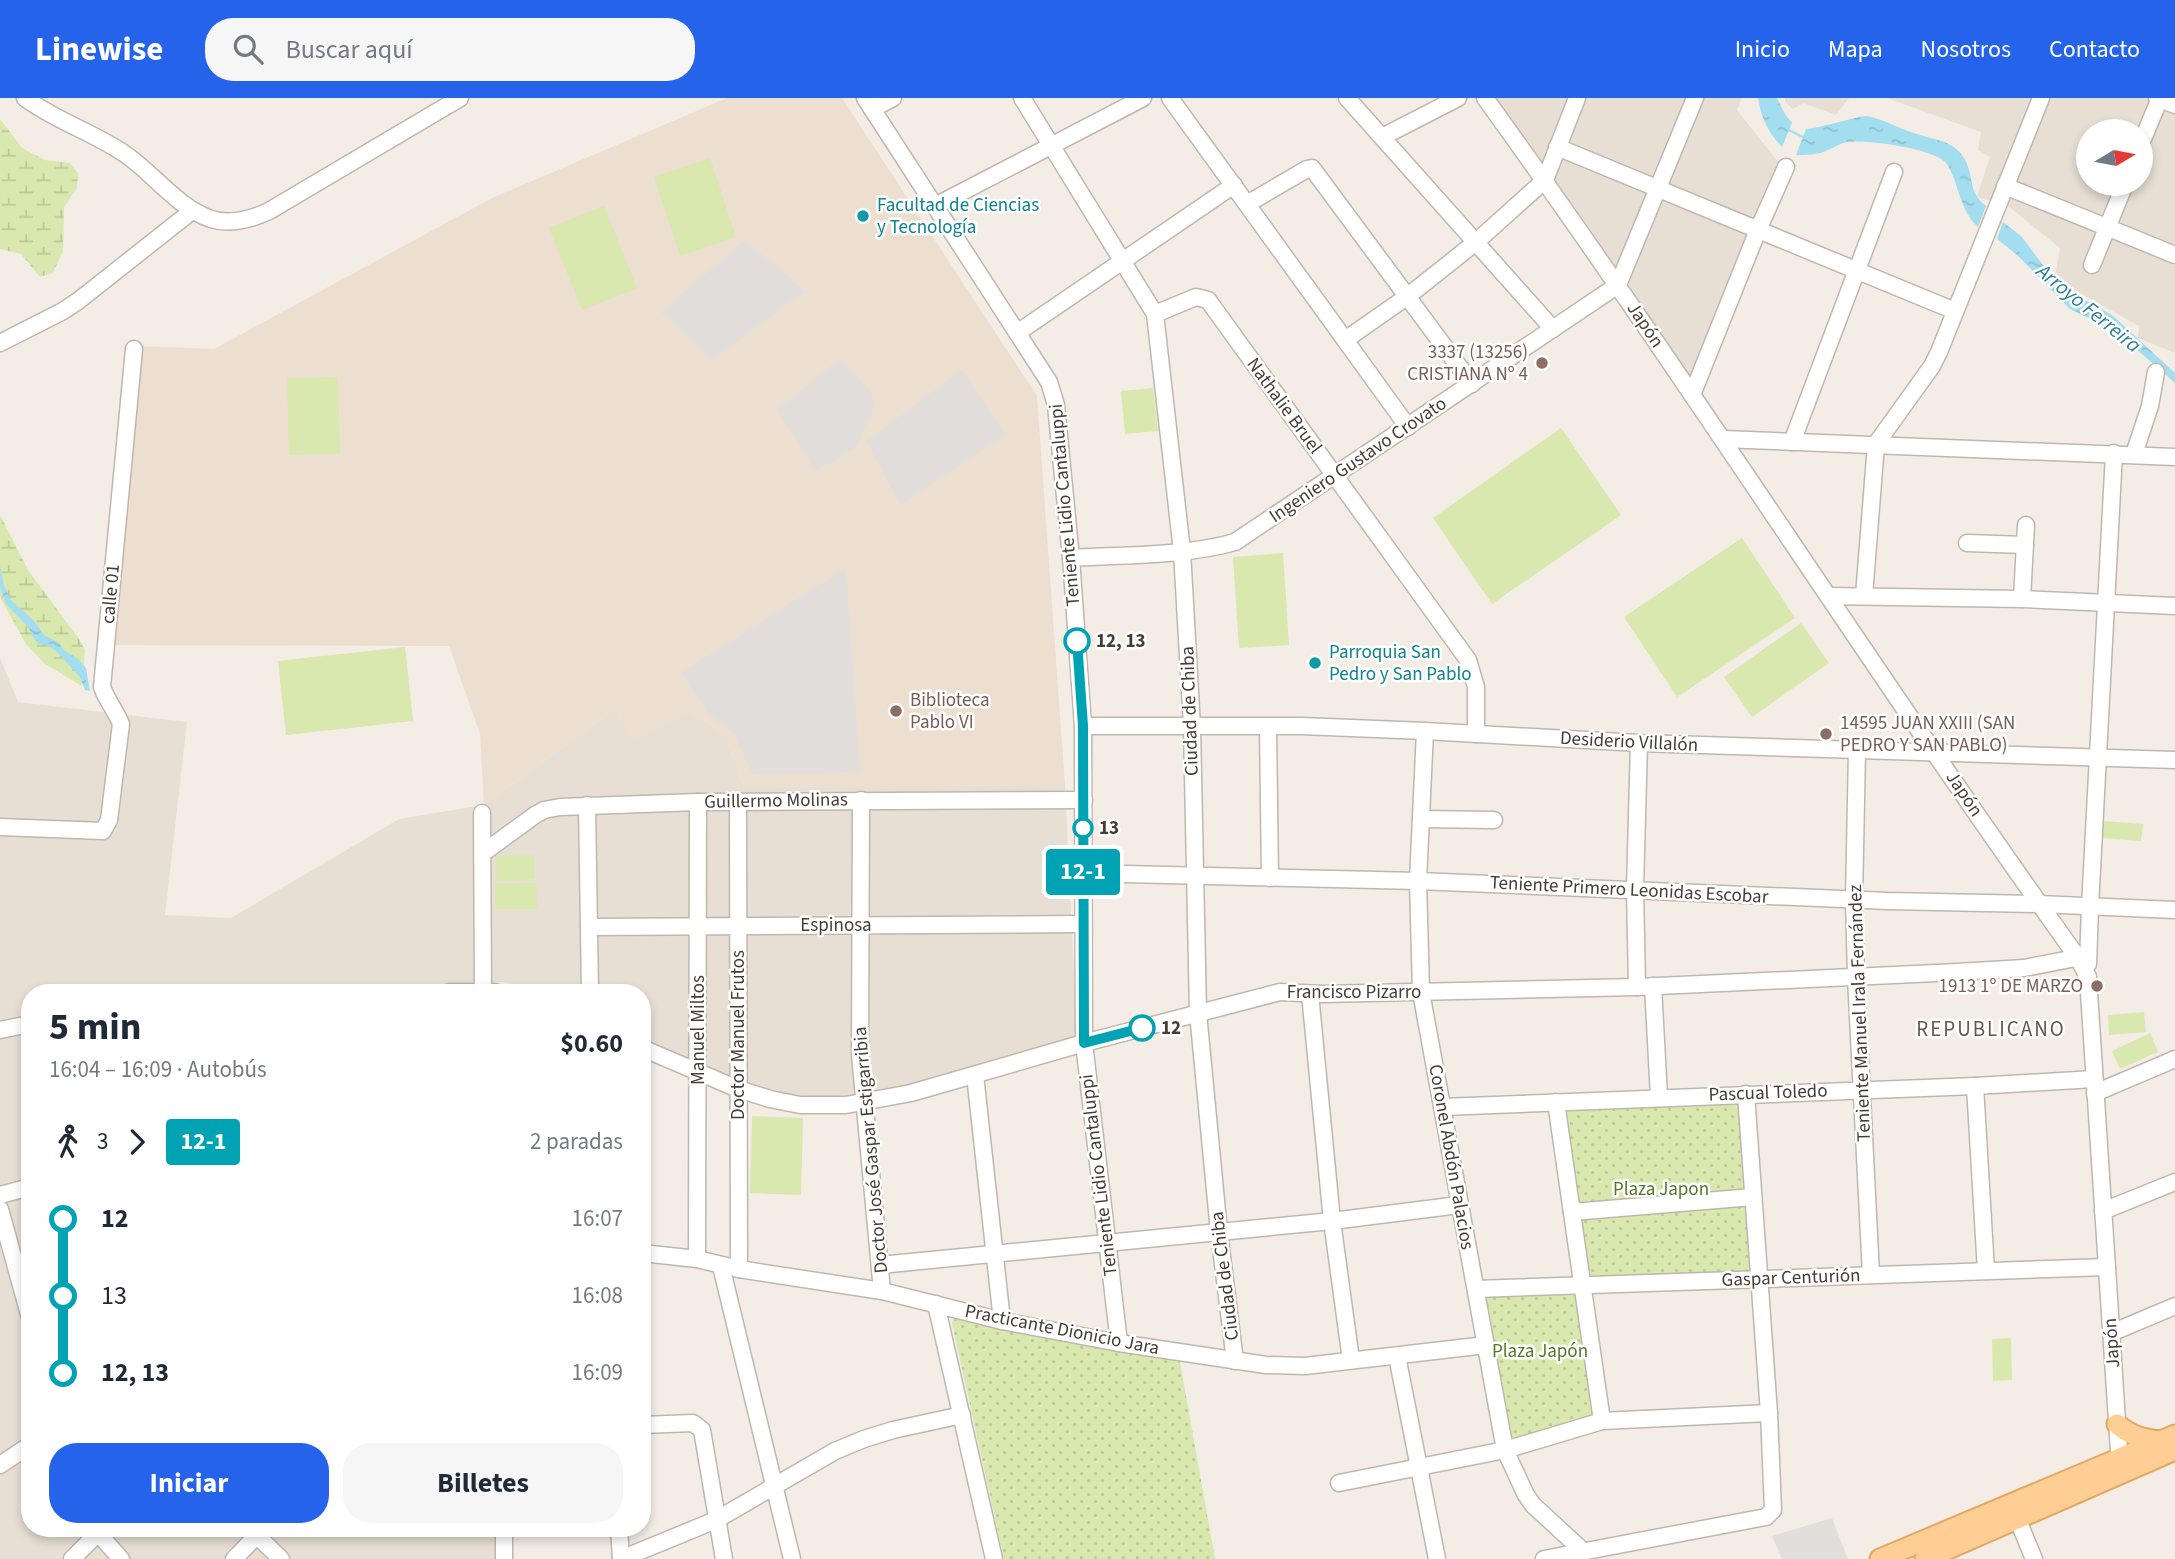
<!DOCTYPE html>
<html lang="es">
<meta charset="utf-8">
<style>
body{margin:0;font-family:"Source Sans 3",sans-serif;background:#f6f6f7;color:#1f2937;height:100vh;display:flex;flex-direction:column;font-size:26px;white-space:nowrap}
*{box-sizing:border-box;margin:0}
p{font-size:23px;color:#747a83}
.icon{flex:none;width:38px;height:38px;fill:none;stroke:currentColor;stroke-width:2;stroke-linecap:round;stroke-linejoin:round}
.map{position:relative;flex:1;overflow:hidden}
.side{position:absolute;left:21px;top:886px;width:630px;height:553px;display:flex;flex-direction:column;background:#fff;border-radius:28px;box-shadow:0 4px 10px #0003}
.side>*{flex:none}
.badge{padding:0 14px;border-radius:5px;font-size:24px;line-height:46px}
.needle{width:46px;rotate:80deg}
.buttons{position:absolute;left:2076px;top:21px;display:grid;gap:14px}
.buttons a{display:grid;place-items:center;width:77px;height:77px;border-radius:50%;background:#fff;box-shadow:0 4px 10px #0003;font-size:35px}
.map>.badge{position:absolute;translate:-50% -50%;box-shadow:0 0 0 4px #fff}
.legs{display:flex;align-items:center;gap:10px;height:77px;padding:0 28px;font-size:23px}
.legs p{margin-inline-start:auto}
.headline{display:flex;align-items:center;justify-content:space-between;height:119px;padding:0 28px}
h1{font-size:38px;font-weight:700;line-height:52px}
.button{display:flex;gap:14px;margin-top:auto;padding:14px 28px}
.button a{flex:1;height:80px;border-radius:28px;background:#2563eb;color:#fff;font-size:28px;font-weight:700;line-height:80px;text-align:center}
.button a+a{background:#f6f6f7;color:#1f2937}
ul{padding:0 28px;list-style:none}
li{display:flex;align-items:center;gap:24px;height:77px;font-size:26px}
li i{display:grid;place-items:center;width:10px;height:100%;margin:0 9px;background:currentColor}
li i::after{content:'';width:18px;height:18px;margin:-9px;border:5px solid;border-radius:50%;background:#fff}
li p{margin-inline-start:auto}
li:first-child i{background:linear-gradient(#0000 50%,currentColor 0)}
li:last-child i{background:linear-gradient(currentColor 50%,#0000 0)}
header{display:flex;align-items:center;gap:42px;box-sizing:border-box;height:98px;padding:0 35px;background:#2563eb;color:#fff}
header strong{font-size:33px}
nav{display:flex;gap:38px;margin-inline-start:auto;font-size:24px}
.search{width:490px;height:63px;background:#f6f6f7;display:flex;align-items:center;gap:18px;box-sizing:border-box;padding:0 24px;border-radius:28px;color:#747a83;font-size:26px}
.map>svg:first-child{display:block}
.residential{fill:#e7ded4;fill-rule:evenodd}
.education{fill:#ecdfd0}
.grass{fill:url(#grass-dots)}
.wetland{fill:url(#wetland-marsh)}
.pitch{fill:#d8e8af}
.parking{fill:#e1dedb}
.water{fill:url(#water-ripples)}
.lines{fill:none;stroke-linecap:round;stroke-linejoin:round}
.stream{stroke:#a2def0;stroke-width:2.5}
.minor-casing{stroke:#c2b6ac;stroke-width:19}
.major-casing{stroke:#e4a763;stroke-width:23}
.minor{stroke:#fff;stroke-width:16}
.major{stroke:#fece94;stroke-width:19}
.line-1-casing{stroke:#fff;stroke-width:16}
.line-1{stroke:#00a3b4;stroke-width:10}
.culture-dot{fill:#0f9aa8;stroke:#fff;stroke-width:2.5}
.education-dot{fill:#8d6e63;stroke:#fff;stroke-width:2.5}
.stop-1-dot{fill:#fff;stroke:#00a3b4;stroke-width:3.5}
.labels{text-anchor:middle;dominant-baseline:central;stroke-width:5;stroke-linejoin:round;paint-order:stroke}
.culture-label{font-size:19px;fill:#0d838f;stroke:#fff;text-anchor:start}
.street-label{font-size:19px;fill:#463d35;stroke:#fff}
.education-label{font-size:19px;fill:#785e54;stroke:#fff;text-anchor:end}
.stop-label{font-size:19px;font-weight:bold;fill:#463d35;stroke:#fff;text-anchor:start}
.park-label{font-size:19px;fill:#547828;stroke:#fff}
.water-label{font-size:21px;font-style:italic;fill:#2a7e9a;stroke:#fff}
.neighbourhood-label{font-size:21px;letter-spacing:2px;fill:#69584d;stroke:#fff}
</style>
<header>
<strong>Linewise</strong>
<div class="search"><svg class="icon" aria-label="search" viewBox="0 0 24 24"><circle cx="10" cy="10" r="6"/><path d="M15 15l6 6"/></svg>Buscar aquí</div>
<nav><a>Inicio</a><a>Mapa</a><a>Nosotros</a><a>Contacto</a></nav>
</header>
<div class="map">
<svg width="2175" height="1461" viewBox="0 0 2175 1461">
<defs>
<pattern id="grass-dots" width="8" height="8" patternUnits="userSpaceOnUse" patternTransform="scale(1.75)"><rect width="8" height="8" fill="#d8e8af"/><path d="M2 2h.1M6 6h.1" fill="none" stroke="#bbc897" stroke-width="1.8" stroke-linecap="round"/></pattern>
<pattern id="wetland-marsh" width="20" height="14" patternUnits="userSpaceOnUse" patternTransform="scale(1.75)"><rect width="20" height="14" fill="#d8e8af"/><path d="M1 5h8M5 5V1M11 12h8M15 12V8" fill="none" stroke="#bbc897"/></pattern>
<pattern id="water-ripples" width="26" height="14" patternUnits="userSpaceOnUse" patternTransform="scale(1.75)"><rect width="26" height="14" fill="#a2def0"/><path d="M2 4q2-2 4 0t4 0M15 11q2-2 4 0t4 0" fill="none" stroke="#8dbfce"/></pattern>
</defs>
<rect width="100%" height="100%" fill="#f3ede6"/>
<g class="residential">
<path d="M1495,0H1742L1737,12L1782,69L1693,282Z"/>
<path d="M1785,0H1849L1836,17L1803,5L1793,11L1785,4Z"/>
<path d="M1887,0H2175V255L2138,240L2139,228L2069,189L2055,178L2060,150L2008,108L1977,99L1990,59L1978,52L1981,34ZM2088,33H2140V86H2088Z"/>
<path d="M0,560L18,604L187,624L165,817L231,820L399,721L484,707L615,611L631,642L689,613L725,637L744,689L1065,687L1077,940L875,997L852,1000L813,999L779,995L729,980L642,941V894H535L506,884H478V894H30V1430H497L498,1461H0Z"/>
</g>
<path class="education" d="M727,0H842L1037,298L1065,687L744,689L725,637L689,613L631,643L615,611L484,707L480,636L449,548L109,547L138,248L214,251L492,100Z"/>
<g class="grass">
<path d="M1738,1002L1754,1176L1589,1179L1565,1013Z"/>
<path d="M1579,1193L1595,1318L1510,1343L1483,1198Z"/>
<path d="M954,1221L1180,1264L1215,1461H1004L952,1225Z"/>
</g>
<g class="wetland">
<path d="M0,21L22,50L45,62L70,65L78,76L77,90L64,109L63,153L53,175L40,179L21,156L0,151Z"/>
<path d="M0,417L28,472L79,541L85,552L82,588L45,566L26,546L0,499Z"/>
</g>
<g class="pitch">
<path d="M710,60L736,139L680,158L654,79Z"/>
<path d="M604,108L637,190L582,212L549,130Z"/>
<path d="M338,279L340,356L289,357L287,280Z"/>
<path d="M1153,290L1158,333L1125,336L1121,293Z"/>
<path d="M1561,330L1621,417L1492,506L1433,420Z"/>
<path d="M1742,440L1795,520L1677,599L1624,519Z"/>
<path d="M1283,455L1289,547L1239,550L1233,459Z"/>
<path d="M1801,525L1829,565L1752,619L1724,579Z"/>
<path d="M405,549L413,623L286,637L278,563Z"/>
<path d="M2103,723L2143,726L2141,743L2102,740Z"/>
<path d="M534,757L535,781L497,783L496,758Z"/>
<path d="M495,785H536L537,811H496Z"/>
<path d="M2144,914L2146,934L2109,937L2108,917Z"/>
<path d="M2150,935L2158,954L2120,971L2112,953Z"/>
<path d="M752,1018L803,1020L801,1097L750,1095Z"/>
<path d="M2011,1240L2012,1282L1993,1283L1992,1241Z"/>
</g>
<g class="parking">
<path d="M745,142L804,193L711,263L661,214Z"/>
<path d="M841,260L871,295L875,307L855,350L816,373L777,312Z"/>
<path d="M962,272L1005,336L900,407L867,343Z"/>
<path d="M846,470L860,674L752,676L735,637L708,615L681,575Z"/>
<path d="M1832,1420L1848,1461H1782L1772,1438Z"/>
</g>
<g class="water">
<path d="M1758,0H1777L1785,16L1792,25L1782,49C1768,34 1761,20 1758,0Z"/>
<path d="M1866,18C1885,21 1899,31 1917,36C1935,42 1954,43 1964,60C1975,79 1967,93 1986,108L1978,129C1959,111 1960,88 1947,66C1937,51 1867,41 1848,44C1840,45 1835,49 1828,52C1818,57 1806,57 1796,57L1806,31C1826,29 1845,21 1866,18Z"/>
<path d="M2003,124L2021,138L2043,167L2081,200L2112,217L2175,275V285L2126,242L2095,223L2070,211L2015,155L1997,141Z"/>
<path d="M0,468L4,488L11,502L35,524L44,537L59,545L64,552L78,561L86,570L90,593L85,592L80,579L55,552L44,546H39L35,542L28,529L6,506L0,489Z"/>
</g>
<g class="lines">
<path class="stream" d="M1787,31L1803,39"/>
<g class="minor-casing">
<g id="minor">
<path d="M25,0C56,23 93,34 125,56C154,76 177,109 211,121C230,127 252,121 269,113L460,0"/>
<path d="M865,0L1049,284L1056,307L1071,460L1083,628L1084,945L1119,1245"/>
<path d="M1022,0L1155,216L1182,453L1192,629L1198,915L1219,1134L1235,1263"/>
<path d="M1170,0L1408,329"/>
<path d="M1347,0L1553,231"/>
<path d="M1485,0C1689,282 1875,577 2078,860L2088,879L2120,1369"/>
<path d="M2157,0L2175,7"/>
<path d="M872,11L893,0"/>
<path d="M1382,39L1458,0"/>
<path d="M2140,48L2160,0"/>
<path d="M1557,49L1955,213"/>
<path d="M2005,88L2175,157"/>
<path d="M1247,106L1307,71L1312,70L1472,286"/>
<path d="M935,108L1143,0"/>
<path d="M2092,167L2125,86"/>
<path d="M1618,187L1695,0"/>
<path d="M1155,216L1196,199L1208,202L1468,562L1476,589V636"/>
<path d="M1017,235L1234,87"/>
<path d="M1345,242L1408,198L1476,144L1545,82L1577,0"/>
<path d="M0,245L63,213L78,203L192,113"/>
<path d="M1692,297L1758,132L1786,69"/>
<path d="M1723,341L2175,359"/>
<path d="M1792,344L1894,74"/>
<path d="M2134,356L2150,308L2156,274"/>
<path d="M1967,445L2025,447"/>
<path d="M1071,460C1122,457 1187,458 1235,444L1618,187"/>
<path d="M1828,498L2022,501L2175,508"/>
<path d="M1864,498L1876,346L1932,268L1939,254L2041,0"/>
<path d="M2022,501L2026,427"/>
<path d="M1083,628H1302L1425,633L1639,645L2175,662"/>
<path d="M1268,629L1270,780"/>
<path d="M1425,633L1418,783L1421,894L1505,1352L1526,1397L1533,1407L1584,1454"/>
<path d="M1857,652L1854,802L1856,879L1871,1177"/>
<path d="M861,702L860,956L882,1193"/>
<path d="M738,703L739,1171"/>
<path d="M587,707L590,894"/>
<path d="M482,715L483,894"/>
<path d="M1421,721L1494,722"/>
<path d="M0,729L103,733L109,722L121,626C116,613 107,603 102,589L134,251"/>
<path d="M483,755L535,717L544,712L560,709L698,704L1084,702"/>
<path d="M1083,775L1418,783L1888,803L2039,806L2175,812"/>
<path d="M589,829L1083,826"/>
<path d="M2088,866L2090,809L2114,355"/>
<path d="M1653,888L1659,999"/>
<path d="M1637,889L1635,791L1639,645"/>
<path d="M449,894H495"/>
<path d="M1310,896L1332,1123L1351,1262"/>
<path d="M0,932L30,926"/>
<path d="M642,950L738,991L770,1001L800,1007H846L911,995L1084,945L1280,894L1323,896L1637,889L1957,874L2024,870L2086,858"/>
<path d="M975,977L1002,1223"/>
<path d="M1975,988L1986,1173"/>
<path d="M2095,995L2175,961"/>
<path d="M1556,1004L1602,1323"/>
<path d="M1442,1009L1975,988L2094,981"/>
<path d="M0,1097L30,1089"/>
<path d="M0,1111L30,1220"/>
<path d="M2103,1113L2175,1084"/>
<path d="M1572,1114L1753,1099"/>
<path d="M642,1155L697,1161L739,1171L882,1193L1002,1223L1119,1245L1266,1267L1305,1268L1486,1247"/>
<path d="M697,1161L698,704"/>
<path d="M880,1167L1332,1123L1459,1107"/>
<path d="M721,1168L792,1461"/>
<path d="M1476,1191L2107,1169"/>
<path d="M936,1206L994,1461"/>
<path d="M2111,1235L2175,1208"/>
<path d="M1397,1258L1437,1461"/>
<path d="M642,1327L693,1325L702,1332L724,1461"/>
<path d="M0,1367L30,1347"/>
<path d="M1339,1385L1505,1352L1602,1323L1769,1315"/>
<path d="M2013,1410L2034,1461"/>
<path d="M249,1430L281,1461"/>
<path d="M504,1430V1461"/>
<path d="M619,1430L621,1461"/>
<path d="M98,1435L121,1461"/>
<path d="M72,1461L103,1430"/>
<path d="M234,1461L262,1432"/>
<path d="M621,1461L716,1422L835,1353L864,1341L893,1332L962,1317"/>
<path d="M1544,1461L1766,1419L1773,1412L1769,1315L1746,996"/>
</g>
</g>
<g class="major-casing">
<g id="major">
<path d="M2117,1326C2130,1338 2143,1341 2160,1343"/>
<path d="M1880,1461L2175,1337"/>
<path d="M1925,1461L2175,1352"/>
</g>
</g>
<use href="#minor" class="minor"/>
<use href="#major" class="major"/>
</g>
<g class="lines">
<g class="line-1-casing">
<path id="line-1" d="M1077,543L1083,628L1084,945L1142,930"/>
</g>
<use href="#line-1" class="line-1"/>
</g>
<g class="culture-dot">
<circle cx="863" cy="118" r="7"/>
<circle cx="1315" cy="565" r="7"/>
</g>
<g class="education-dot">
<circle cx="1542" cy="265" r="7"/>
<circle cx="896" cy="613" r="7"/>
<circle cx="1826" cy="636" r="7"/>
<circle cx="2097" cy="888" r="7"/>
</g>
<g class="stop-1-dot">
<circle cx="1077" cy="543" r="12"/>
<circle cx="1083" cy="730" r="9"/>
<circle cx="1142" cy="930" r="12"/>
</g>
<g class="labels">
<g class="culture-label">
<text x="877" y="107">Facultad de Ciencias<tspan x="877" dy="22">y Tecnología</tspan></text>
<text x="1329" y="554">Parroquia San<tspan x="1329" dy="22">Pedro y San Pablo</tspan></text>
</g>
<g class="street-label">
<text transform="translate(1645 227) rotate(56)">Japón</text>
<text transform="translate(1284 308) rotate(54)">Nathalie Bruel</text>
<text transform="translate(1358 362) rotate(-34)">Ingeniero Gustavo Crovato</text>
<text transform="translate(1065 407) rotate(-95)">Teniente Lidio Cantaluppi</text>
<text transform="translate(111 496) rotate(-85)">calle 01</text>
<text transform="translate(1190 613) rotate(-92)">Ciudad de Chiba</text>
<text transform="translate(1629 644) rotate(3)">Desiderio Villalón</text>
<text transform="translate(1964 696) rotate(56)">Japón</text>
<text transform="translate(776 703) rotate(-1)">Guillermo Molinas</text>
<text transform="translate(1629 792) rotate(3)">Teniente Primero Leonidas Escobar</text>
<text x="836" y="827">Espinosa</text>
<text x="1354" y="894">Francisco Pizarro</text>
<text transform="translate(1860 915) rotate(-92)">Teniente Manuel Irala Fernández</text>
<text transform="translate(698 932) rotate(-90)">Manuel Miltos</text>
<text transform="translate(738 937) rotate(-90)">Doctor Manuel Frutos</text>
<text transform="translate(1768 995) rotate(-2)">Pascual Toledo</text>
<text transform="translate(871 1052) rotate(-95)">Doctor José Gaspar Estigarribia</text>
<text transform="translate(1451 1059) rotate(80)">Coronel Abdón Palacios</text>
<text transform="translate(1099 1077) rotate(-97)">Teniente Lidio Cantaluppi</text>
<text transform="translate(1225 1178) rotate(-97)">Ciudad de Chiba</text>
<text transform="translate(1791 1180) rotate(-2)">Gaspar Centurión</text>
<text transform="translate(1062 1232) rotate(11)">Practicante Dionicio Jara</text>
<text transform="translate(2112 1245) rotate(-94)">Japón</text>
</g>
<g class="education-label">
<text x="1528" y="254">3337 (13256)<tspan x="1528" dy="22">CRISTIANA Nº 4</tspan></text>
<text x="910" y="602" text-anchor="start">Biblioteca<tspan x="910" dy="22">Pablo VI</tspan></text>
<text x="1840" y="625" text-anchor="start">14595 JUAN XXIII (SAN<tspan x="1840" dy="22">PEDRO Y SAN PABLO)</tspan></text>
<text x="2083" y="888">1913 1º DE MARZO</text>
</g>
<g class="stop-label">
<text x="1096" y="543">12, 13</text>
<text x="1099" y="730">13</text>
<text x="1161" y="930">12</text>
</g>
<g class="park-label">
<text x="1661" y="1091">Plaza Japon</text>
<text x="1540" y="1253">Plaza Japón</text>
</g>
<g class="water-label">
<text transform="translate(2089 210) rotate(39)">Arroyo Ferreira</text>
</g>
<g class="neighbourhood-label">
<text x="1991" y="931">REPUBLICANO</text>
</g>
</g>
</svg>
<div class="buttons">
<a><svg class="needle" viewBox="-14 -14 28 28"><path d="M0-13l5 13h-10z" fill="#e53935"/><path d="M0 13l5-13h-10z" fill="#747a83"/></svg></a>
</div>
<b class="badge" style="left:1083px;top:774px;background:#00a3b4;color:#fff">12-1</b>
<section class="side">
<div class="headline"><div><h1>5 min</h1><p>16:04 – 16:09 · Autobús</p></div><b>$0.60</b></div>
<div class="legs"><svg class="icon" aria-label="walk" viewBox="0 0 24 24"><circle cx="13" cy="4" r="2"/><path d="M13 8l-2 6 4 7M11 14l-3 7M7 12l3-4h3l4 4"/></svg>3<svg class="icon" aria-label="forward" viewBox="0 0 24 24"><path d="M9 5l7 7-7 7"/></svg><b class="badge" style="background:#00a3b4;color:#fff">12-1</b><p>2 paradas</p></div>
<ul>
<li><i style="color:#00a3b4"></i><b>12</b><p>16:07</p></li>
<li><i style="color:#00a3b4"></i><span>13</span><p>16:08</p></li>
<li><i style="color:#00a3b4"></i><b>12, 13</b><p>16:09</p></li>
</ul>
<div class="button"><a>Iniciar</a><a>Billetes</a></div>
</section>
</div>
